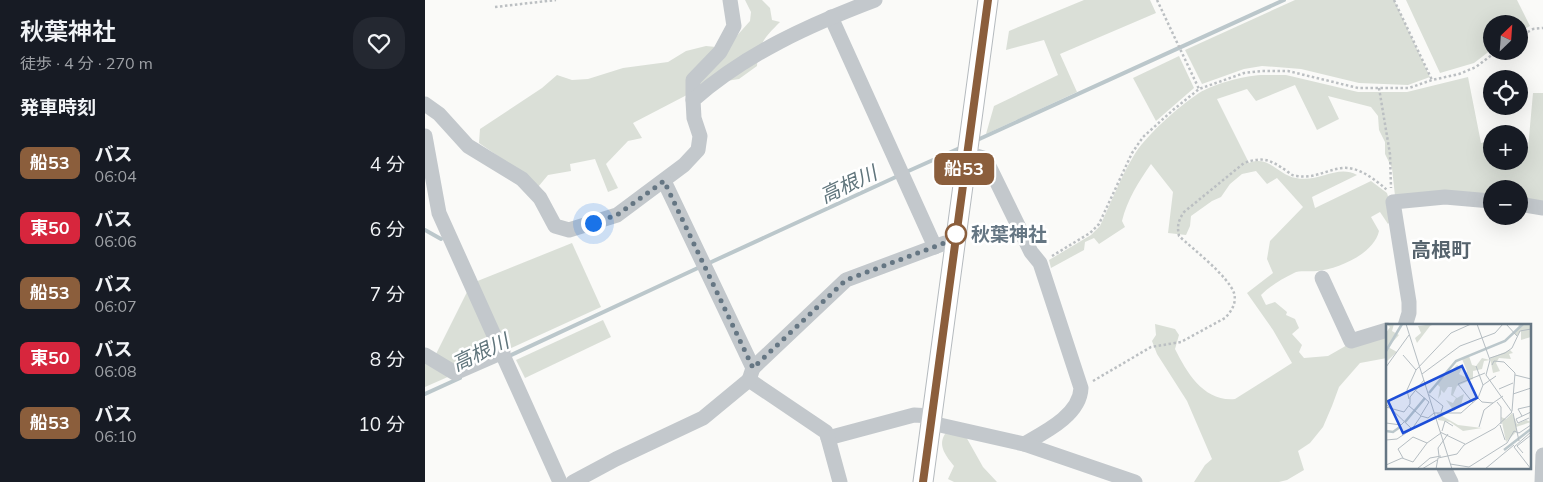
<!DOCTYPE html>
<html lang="ja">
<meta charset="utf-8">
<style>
body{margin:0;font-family:Mulish,"Noto Sans JP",sans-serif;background:#242831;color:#f1f3f6;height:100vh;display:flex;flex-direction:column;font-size:19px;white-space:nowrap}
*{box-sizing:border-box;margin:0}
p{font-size:16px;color:#9ea1a6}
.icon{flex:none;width:28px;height:28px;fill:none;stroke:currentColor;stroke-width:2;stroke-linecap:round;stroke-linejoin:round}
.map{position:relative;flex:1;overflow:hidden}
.drawer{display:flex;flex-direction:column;background:#171b24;width:425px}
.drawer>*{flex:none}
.badge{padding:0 10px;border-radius:8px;font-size:18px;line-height:32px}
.needle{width:32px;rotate:25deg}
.controls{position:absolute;left:1058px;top:15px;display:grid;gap:10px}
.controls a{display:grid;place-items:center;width:45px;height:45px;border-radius:50%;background:#171b24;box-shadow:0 5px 20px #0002;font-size:25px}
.you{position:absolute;width:25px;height:25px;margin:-12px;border:4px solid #fff;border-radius:50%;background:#1a73e8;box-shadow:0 0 0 8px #1a73e833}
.map>.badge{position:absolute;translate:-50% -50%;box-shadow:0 0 0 2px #fff}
h2{padding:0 20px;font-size:19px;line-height:45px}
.round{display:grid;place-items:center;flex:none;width:52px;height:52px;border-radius:20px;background:#242831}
.summary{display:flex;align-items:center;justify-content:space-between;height:85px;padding:0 20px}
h1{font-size:24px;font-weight:600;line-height:38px}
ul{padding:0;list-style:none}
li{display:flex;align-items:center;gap:15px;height:65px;padding:0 20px}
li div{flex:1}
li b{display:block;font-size:19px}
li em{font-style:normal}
li .badge{min-width:55px;font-weight:700;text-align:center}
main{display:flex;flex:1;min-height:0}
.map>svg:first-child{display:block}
.green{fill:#dadfd7}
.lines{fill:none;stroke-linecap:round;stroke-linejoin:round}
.stream{stroke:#bbc7cb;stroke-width:4}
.major-casing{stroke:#b5babe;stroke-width:21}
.path{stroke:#bbbfc2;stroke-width:2.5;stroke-dasharray:2.5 2.5;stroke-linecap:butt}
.minor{stroke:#c3c8cc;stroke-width:15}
.major{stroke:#fff;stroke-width:19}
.line-casing{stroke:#fff;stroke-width:11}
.line{stroke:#8b5e3c;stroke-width:8}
.walk{stroke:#657683;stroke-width:5;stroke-dasharray:0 9}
.stop-dot{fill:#fff;stroke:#8b5e3c;stroke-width:2.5}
.labels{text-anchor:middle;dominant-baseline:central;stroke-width:5;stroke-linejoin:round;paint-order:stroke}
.stop-label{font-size:19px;font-weight:bold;fill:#657683;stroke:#fff;text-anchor:start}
.water-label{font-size:20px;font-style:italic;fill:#60757c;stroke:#fff}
.neighbourhood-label{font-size:20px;font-weight:bold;fill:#57646e;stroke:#fff}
.inset-river{fill:none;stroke:#bbc7cb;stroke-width:2.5}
.inset-road{fill:none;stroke:#b5bdc2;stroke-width:1}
.view{fill:#1d4ed8;fill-opacity:0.15;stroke:#1d4ed8;stroke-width:2.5}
.inset-edge{fill:none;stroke:#657683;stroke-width:2.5}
</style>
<main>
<section class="drawer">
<div class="summary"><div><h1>秋葉神社</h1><p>徒歩 · 4 分 · 270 m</p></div><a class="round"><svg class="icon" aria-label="heart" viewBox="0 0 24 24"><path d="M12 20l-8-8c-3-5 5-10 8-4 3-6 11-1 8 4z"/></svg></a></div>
<h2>発車時刻</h2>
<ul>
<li><span class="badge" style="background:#8b5e3c;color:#fff">船53</span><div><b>バス</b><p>06:04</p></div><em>4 分</em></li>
<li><span class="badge" style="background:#d7263d;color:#fff">東50</span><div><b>バス</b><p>06:06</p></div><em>6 分</em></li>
<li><span class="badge" style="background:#8b5e3c;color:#fff">船53</span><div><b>バス</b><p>06:07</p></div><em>7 分</em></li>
<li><span class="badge" style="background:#d7263d;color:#fff">東50</span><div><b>バス</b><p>06:08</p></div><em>8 分</em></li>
<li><span class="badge" style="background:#8b5e3c;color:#fff">船53</span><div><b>バス</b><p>06:10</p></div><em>10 分</em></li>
</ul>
</section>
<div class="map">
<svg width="1118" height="482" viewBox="0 0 1118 482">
<rect width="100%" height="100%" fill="#fafaf8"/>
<g class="green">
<path d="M320,0H337L345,8L347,20L355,22C340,37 333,44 332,66L314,79L283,84L208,123L217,138L203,141L181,164L193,188L183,192L170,159L145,164L146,171L123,175L113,187L99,174L54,143L55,129L117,88L132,75L147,80L163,79L198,68L243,62L261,51L281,46L301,48L325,21L326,12Z"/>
<path d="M659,0H725L731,13L635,54L652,92L561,134L569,106L633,75L619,40L581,50L584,31Z"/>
<path d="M870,0H969L1005,77L983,85L934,83L876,69L837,66L819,69L777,84L760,50Z"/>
<path d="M981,0H1092L1105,26L1094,32V24H1066V50L1049,63L1015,73Z"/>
<path d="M754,56L769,88L731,121L708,78Z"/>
<path d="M836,75H861L933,92H982L1043,77L1056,143L1066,141V161H1094V154L1103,148L1108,93H1118V203L1094,199V189H1066V195L970,196L967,168L960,154V142L954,130L953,116L946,107L903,96L914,119L892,130L870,85L831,101L822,89L792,99L824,163C844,155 853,175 871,178C894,183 912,164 932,175L887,197L890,208L946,181L962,193L969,217L963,224L955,212L946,217L954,231C949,254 913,269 892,271C885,272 874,270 869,273C857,279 846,285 836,295L841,305L850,302L862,312L861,315L870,319L874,328L867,334L877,345L874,352L879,358L903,356L924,344L962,333V358L935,363L914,387L907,406L898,427L885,443L873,451L879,470L862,480L854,482H769L780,465L787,459L762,401L732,354L727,341L731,335L730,324L750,329L754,335L750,349C762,373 779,402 810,399L867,363L848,330L822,293L848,273L842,259L845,241L878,207L852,178L842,184L831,171L817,174L805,184L796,197L787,201L766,216L765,226L761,235L743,233L748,192L726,164C714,181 702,200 697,221L700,227L674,244L669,238L660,242L659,250L626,268L624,260L666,235L675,226C686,203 695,179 708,157C719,137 754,106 774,93C789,84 818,76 836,75Z"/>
<path d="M147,243L176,307L82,350L50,282Z"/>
<path d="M44,288L71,349L31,367L10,356Z"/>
<path d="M178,320L186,337L100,378L91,360Z"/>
<path d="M0,362L25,376L0,387Z"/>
<path d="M520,434L540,435L558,467L572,482H529L523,479L529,466C522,457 512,446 520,434Z"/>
</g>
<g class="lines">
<g class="stream">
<path d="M550,141L859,0"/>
<path d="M479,173L537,147"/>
<path d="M0,230L16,239"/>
<path d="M282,264L473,176"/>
<path d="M82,357L275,267"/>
<path d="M0,394L35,378"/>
</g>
<g class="major-casing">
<path id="major" d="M498,482L563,0"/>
</g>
<g class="path">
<path d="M732,0L774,89"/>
<path d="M969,0L1007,80"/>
<path d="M70,7L131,0"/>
<path d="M1094,37L1108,29L1118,28"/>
<path d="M954,88L965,154L966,188"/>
<path d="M627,256L665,233L674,224L707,153L718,137L748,110L774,89L819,73L837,71H863L933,88H984L1007,80L1034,74L1051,67L1072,51"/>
<path d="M668,381L726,347L756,342L800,318C806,312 812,303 809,293C803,276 768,249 754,236C752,226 753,221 759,212L819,163C839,156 845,160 862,171C865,174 868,176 872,176C889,179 901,170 917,168C933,166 951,180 962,190"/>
</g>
<g class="minor">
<path d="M406,17L510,247"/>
<path d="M268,100V80L295,52L309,26L305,0"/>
<path d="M0,104L14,114L43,146L97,179L115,198L130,226L144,230L192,215L259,165L273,150L275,136L269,118L268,100C322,53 384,25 450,0"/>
<path d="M0,136L14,213L135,482"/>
<path d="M541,153L558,158L563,164L606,252L615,263L656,388C655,415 620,432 599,444"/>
<path d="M239,181L328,368L324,380L401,432L403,438L489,415L506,416"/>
<path d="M1094,204L1118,208"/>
<path d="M897,278L926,341L962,330"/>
<path d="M980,326L984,313V302L968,202L1020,197L1066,201"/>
<path d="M0,355L30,373L78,352"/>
<path d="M328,368L421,280L520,243"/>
<path d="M506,423L599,444L710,482"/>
<path d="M403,438L415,482"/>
<path d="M1019,468L1026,482"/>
<path d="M148,482L191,459L278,418L324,380"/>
<path d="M1117,482L1118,455"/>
</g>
<use href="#major" class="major"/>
</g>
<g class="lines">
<g class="line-casing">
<path id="line" d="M498,482L563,0"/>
</g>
<use href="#line" class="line"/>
<path class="walk" d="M168,223L192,215L239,181L328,368L421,280L530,239L531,234"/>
</g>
<circle class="stop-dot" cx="531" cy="234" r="10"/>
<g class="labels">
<g class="stop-label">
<text x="546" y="234">秋葉神社</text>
</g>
<g class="water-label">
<text transform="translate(423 184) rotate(-25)">高根川</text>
<text transform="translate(55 352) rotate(-25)">高根川</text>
</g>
<g class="neighbourhood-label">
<text x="1016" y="249">高根町</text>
</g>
</g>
<g transform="translate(961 324)">
<rect width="145" height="145" fill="#fafaf8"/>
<path d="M0,0H8L6,7L13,11L2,23L11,28L0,38V9L4,3ZM48,0L44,2L31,19L29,14L35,9L32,2ZM131,0H145V13L135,16V6L131,12L128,9L134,3ZM124,26L127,29L123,30L125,35L113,34L110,39L114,47L107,49L104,34ZM83,32L86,41L90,42L96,34L104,36L98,37L96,45L87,47V55L71,62L67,71L71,74L78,70L75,81L68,87L60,76L67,79L70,74L65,71L66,63H62L58,69L55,66V70L52,75L54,63L51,60L71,41L76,44L73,50L79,53L81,47L76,35ZM51,89L72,101L96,104L77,107L64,98L52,96ZM126,89L131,100L140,96L145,98L130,103L131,107L120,118L115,93L120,95L117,98Z" fill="#dadfd7"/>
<path class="inset-river" d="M0,27L16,0M43,69L70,37L119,17L137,0M19,98L39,74M0,107L7,108L14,103M118,126L145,105"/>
<path class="inset-road" d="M20,0L66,145M120,0L131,12M17,31L30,46M104,34L119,29L126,24L134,7L145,5M106,41L108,37L118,38L129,49L126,87M90,42L97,61M0,43L23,11M36,50L74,22L109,9L117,0M129,51L145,55M113,65L127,59M29,66L43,78M42,70L57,82L55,88M127,70L145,64M92,74L96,78L107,79L117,72M23,75L21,66L30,46L65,9L85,0M111,78L115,83V100M87,79L72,60L99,49M0,80L26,105L11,115L0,116M23,82L35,92L42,94L48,89M0,83L18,88L24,80V73L38,56M48,89H75L92,74L97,61L110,52M127,89L133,117M35,91L43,78M136,92L132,85L145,82M143,94L132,99L130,95L145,88M0,99L15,101L18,98M114,101L119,116M93,103L98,86L107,79M26,105L35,92M56,107L59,97L67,102M54,108L79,120M137,129L131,122L145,111M53,132L52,124L62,110M17,134L12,125L27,113L41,119M64,140L83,143L121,119L128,107L133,109L145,101M0,141L16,134L27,138L41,119L55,109M31,145L44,134L55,132M36,145L51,136M50,145L52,134L71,130L78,121L109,104L126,88L100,51L104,36L91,0M99,145L128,121M145,145L128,123L145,108"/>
<path class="view" d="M76,42L91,74L17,109L2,77Z"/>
<rect width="145" height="145" class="inset-edge"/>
</g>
</svg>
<div class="controls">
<a><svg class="needle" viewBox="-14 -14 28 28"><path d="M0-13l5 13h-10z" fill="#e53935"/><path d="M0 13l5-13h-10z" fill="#9ea1a6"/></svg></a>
<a><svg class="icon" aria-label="locate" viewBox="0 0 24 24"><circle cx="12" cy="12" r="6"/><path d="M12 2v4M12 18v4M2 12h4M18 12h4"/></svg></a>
<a>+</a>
<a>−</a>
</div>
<div class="you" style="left:168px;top:223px"></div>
<b class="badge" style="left:539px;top:169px;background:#8b5e3c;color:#fff">船53</b>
</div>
</main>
